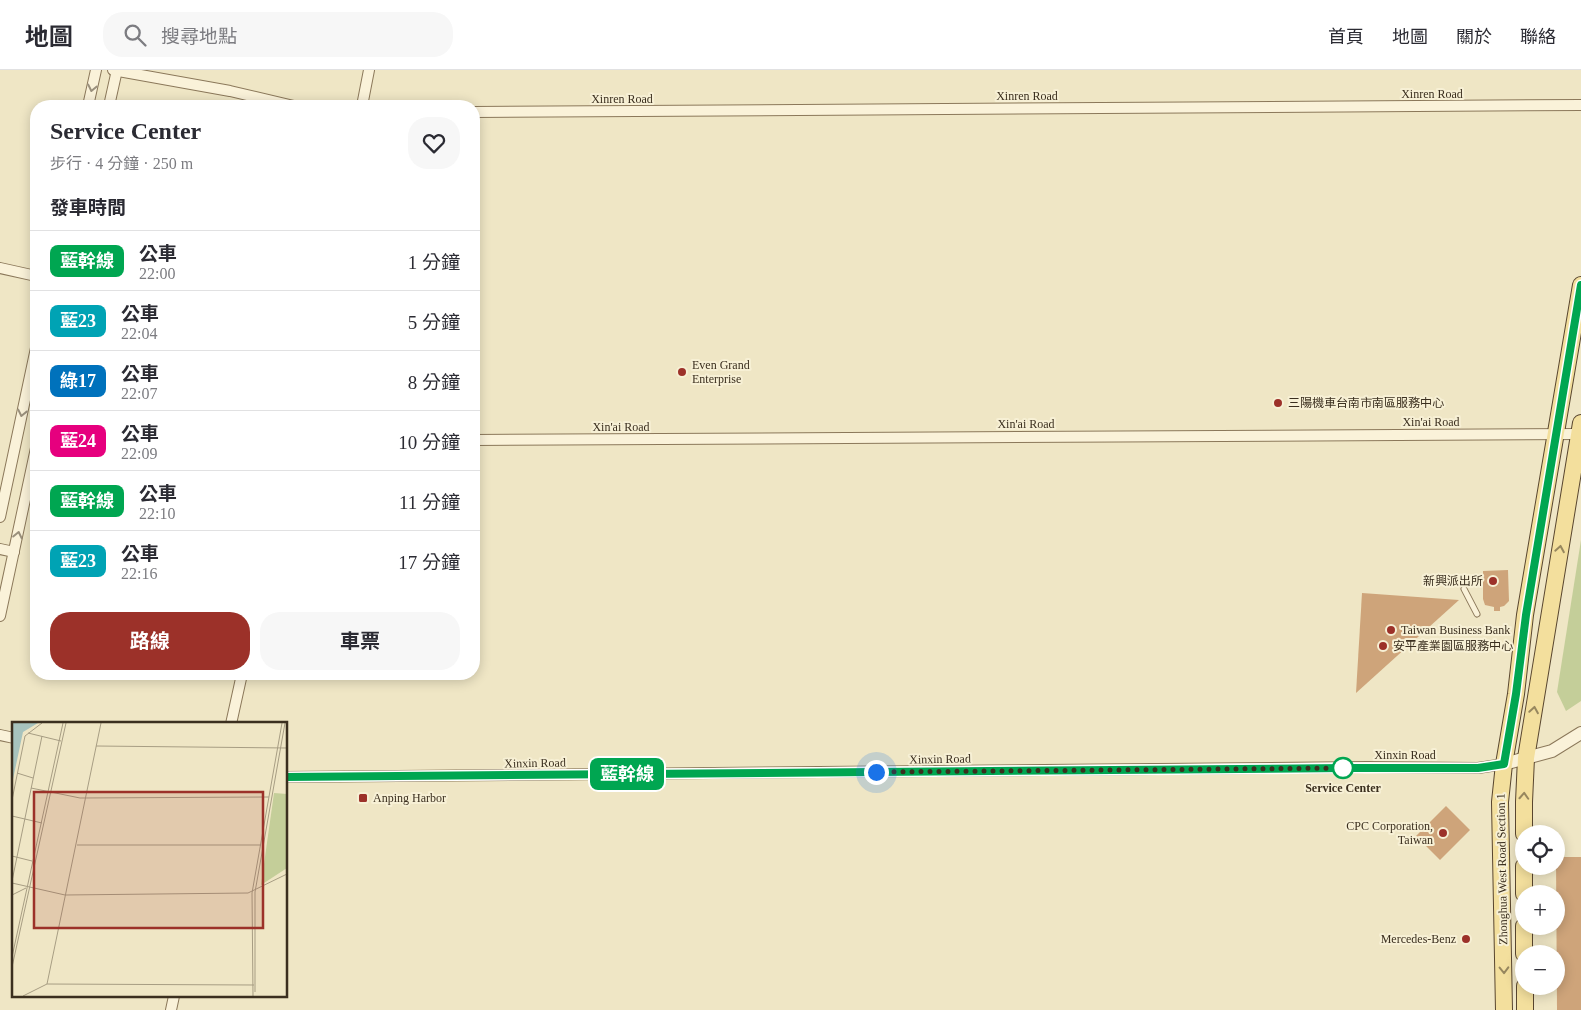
<!DOCTYPE html>
<html lang="zh-TW">
<meta charset="utf-8">
<style>
body{margin:0;font-family:"Times New Roman","Noto Sans TC",serif;background:#f7f7f7;color:#2b2b33;height:100vh;display:flex;flex-direction:column;font-size:19px;white-space:nowrap}
*{box-sizing:border-box;margin:0}
p{font-size:16px;color:#7c7c81}
.icon{flex:none;width:28px;height:28px;fill:none;stroke:currentColor;stroke-width:2;stroke-linecap:round;stroke-linejoin:round}
.map{position:relative;flex:1;overflow:hidden}
.drawer{position:absolute;left:30px;top:30px;width:450px;height:580px;display:flex;flex-direction:column;background:#fff;border-radius:20px;box-shadow:0 2px 12px #0003}
.drawer>*{flex:none}
.badge{padding:0 10px;border-radius:8px;font-size:18px;line-height:32px}
.controls{position:absolute;left:1515px;top:755px;display:grid;gap:10px}
.controls a{display:grid;place-items:center;width:50px;height:50px;border-radius:50%;background:#fff;box-shadow:0 2px 12px #0003;font-size:25px}
.you{position:absolute;width:25px;height:25px;margin:-12px;border:4px solid #fff;border-radius:50%;background:#1a73e8;box-shadow:0 0 0 8px #1a73e833}
.map>.badge{position:absolute;translate:-50% -50%;box-shadow:0 0 0 2px #fff}
h2{padding:0 20px;font-size:19px;line-height:45px}
.round{display:grid;place-items:center;flex:none;width:52px;height:52px;border-radius:20px;background:#f7f7f7}
.head{display:flex;align-items:center;justify-content:space-between;height:85px;padding:0 20px}
h1{font-size:24px;font-weight:700;line-height:38px}
.primary-button{display:flex;gap:10px;margin-top:auto;padding:10px 20px}
.primary-button a{flex:1;height:58px;border-radius:20px;background:#9c3129;color:#fff;font-size:20px;font-weight:700;line-height:58px;text-align:center}
.primary-button a+a{background:#f7f7f7;color:#2b2b33}
ul{padding:0;list-style:none}
li{display:flex;align-items:center;gap:15px;height:60px;padding:0 20px;border-top:1px solid #e1e1e2}
li div{flex:1}
li b{display:block;font-size:19px}
li em{font-style:normal}
li .badge{min-width:55px;font-weight:700;text-align:center}
header{display:flex;align-items:center;gap:30px;box-sizing:border-box;height:70px;padding:0 25px;background:#fff;border-bottom:1px solid #e1e1e2}
header strong{font-size:24px}
nav{display:flex;gap:28px;margin-inline-start:auto;font-size:18px}
.search{width:350px;height:45px;background:#f7f7f7;display:flex;align-items:center;gap:12px;box-sizing:border-box;padding:0 18px;border-radius:20px;color:#7c7c81;font-size:19px}
.map>svg:first-child{display:block}
.green{fill:#c4ce99}
.building{fill:#cea47a}
.lines{fill:none;stroke-linecap:round;stroke-linejoin:round}
.service-casing{stroke:#8b785a;stroke-width:7}
.minor-casing{stroke:#8b785a;stroke-width:12}
.tertiary-casing{stroke:#8b785a;stroke-width:14}
.primary-casing{stroke:#59462f;stroke-width:18}
.service{stroke:#faf2d9;stroke-width:5}
.minor{stroke:#faf2d9;stroke-width:10}
.tertiary{stroke:#faf2d9;stroke-width:12}
.primary{stroke:#f3df9d;stroke-width:16}
.oneway{stroke:#9a907c}
.oneway2{stroke:#97875e}
.line-casing{stroke:#fff;stroke-width:11}
.line{stroke:#00a651;stroke-width:8}
.walk{stroke:#3b2f1f;stroke-width:5;stroke-dasharray:0 9}
.poi-dot{fill:#9c3129;stroke:#f7f0d5;stroke-width:2}
.stop-dot{fill:#fff;stroke:#00a651;stroke-width:2.5}
.labels{text-anchor:middle;dominant-baseline:central;stroke-width:4;stroke-linejoin:round;paint-order:stroke}
.street-label{font-size:12px;fill:#3b2f1f;stroke:#f7f0d5}
.poi-label{font-size:12px;fill:#3b2f1f;stroke:#f7f0d5;text-anchor:start}
.stop-label{font-size:12px;font-weight:bold;fill:#3b2f1f;stroke:#f7f0d5}
.inset-road{fill:none;stroke:#a79d83;stroke-width:1}
.view{fill:#9c3129;fill-opacity:0.15;stroke:#9c3129;stroke-width:2.5}
.inset-edge{fill:none;stroke:#3b2f1f;stroke-width:2.5}
</style>
<header>
<strong>地圖</strong>
<div class="search"><svg class="icon" aria-label="search" viewBox="0 0 24 24"><circle cx="10" cy="10" r="6"/><path d="M15 15l6 6"/></svg>搜尋地點</div>
<nav><a>首頁</a><a>地圖</a><a>關於</a><a>聯絡</a></nav>
</header>
<div class="map">
<svg width="1581" height="940" viewBox="0 0 1581 940">
<rect width="100%" height="100%" fill="#efe6c5"/>
<path class="green" d="M1581,470V631L1566,641L1557,622Z"/>
<g class="building">
<path d="M1508,500L1509,531L1504,536L1500,537V541H1494V537L1485,535L1483,529V501Z"/>
<path d="M1362,523L1459,530L1356,623Z"/>
<path d="M1446,736L1470,760L1440,790L1416,766Z"/>
<path d="M1556,787H1581V940H1557Z"/>
</g>
<g class="lines">
<g class="service-casing">
<path id="service" d="M1464,519L1477,544"/>
</g>
<g class="minor-casing">
<g id="minor">
<path d="M113,0L230,21L294,36"/>
<path d="M88,36L96,0"/>
<path d="M109,36L117,0"/>
<path d="M362,36L369,0"/>
<path d="M474,42L1581,35"/>
<path d="M0,198L36,206"/>
<path d="M474,370L1579,364"/>
<path d="M0,447L36,278"/>
<path d="M0,479L14,482"/>
<path d="M0,546L36,378"/>
<path d="M231,654L242,604"/>
<path d="M0,665L14,668"/>
<path d="M286,707L1367,697L1478,698L1504,694"/>
<path d="M171,940L174,926"/>
</g>
</g>
<g class="tertiary-casing">
<path id="tertiary" d="M1504,694L1552,681L1581,663"/>
</g>
<g class="primary-casing">
<g id="primary">
<path d="M1524,764V732L1526,688L1581,353"/>
<path d="M1524,796V824"/>
<path d="M1524,856V884"/>
<path d="M1525,916V940"/>
<path d="M1504,940L1500,732L1504,694L1516,624L1525,545L1581,215"/>
</g>
</g>
<use href="#service" class="service"/>
<use href="#minor" class="minor"/>
<use href="#tertiary" class="tertiary"/>
<use href="#primary" class="primary"/>
</g>
<defs><path id="oneway-chevron" d="M-2-3.5L2.5 0L-2 3.5" fill="none" stroke-width="1.6" stroke-linecap="round" stroke-linejoin="round" transform="scale(1.25)"/></defs>
<g class="oneway">
<use href="#oneway-chevron" transform="translate(92 18) rotate(102)"/>
<use href="#oneway-chevron" transform="translate(22 343) rotate(102)"/>
<use href="#oneway-chevron" transform="translate(18 465) rotate(-78)"/>
</g>
<g class="oneway2">
<use href="#oneway-chevron" transform="translate(1560 479) rotate(-80)"/>
<use href="#oneway-chevron" transform="translate(1534 640) rotate(-81)"/>
<use href="#oneway-chevron" transform="translate(1524 726) rotate(-87)"/>
<use href="#oneway-chevron" transform="translate(1504 900) rotate(89)"/>
</g>
<g class="lines">
<g class="line-casing">
<path id="line" d="M286,707L1347,698H1478L1504,694L1516,624L1526,545L1581,215"/>
</g>
<use href="#line" class="line"/>
<path class="walk" d="M876,702L1347,698H1343"/>
</g>
<g class="poi-dot">
<circle cx="682" cy="302" r="5"/>
<circle cx="1278" cy="333" r="5"/>
<circle cx="1493" cy="511" r="5"/>
<circle cx="1391" cy="560" r="5"/>
<circle cx="1383" cy="576" r="5"/>
<rect x="358" y="723" width="10" height="10" rx="2.5"/>
<circle cx="1443" cy="763" r="5"/>
<circle cx="1466" cy="869" r="5"/>
</g>
<circle class="stop-dot" cx="1343" cy="698" r="10"/>
<g class="labels">
<g class="street-label">
<text x="1432" y="24">Xinren Road</text>
<text x="1027" y="26">Xinren Road</text>
<text x="622" y="29">Xinren Road</text>
<text x="1431" y="352">Xin'ai Road</text>
<text x="1026" y="354">Xin'ai Road</text>
<text x="621" y="357">Xin'ai Road</text>
<text x="1405" y="685">Xinxin Road</text>
<text transform="translate(940 689) rotate(-1)">Xinxin Road</text>
<text transform="translate(535 693) rotate(-1)">Xinxin Road</text>
<text transform="translate(1502 799) rotate(-91)">Zhonghua West Road Section 1</text>
</g>
<g class="poi-label">
<text x="692" y="295">Even Grand<tspan x="692" dy="14">Enterprise</tspan></text>
<text x="1288" y="333">三陽機車台南市南區服務中心</text>
<text x="1483" y="511" text-anchor="end">新興派出所</text>
<text x="1401" y="560">Taiwan Business Bank</text>
<text x="1393" y="576">安平產業園區服務中心</text>
<text x="373" y="728">Anping Harbor</text>
<text x="1433" y="756" text-anchor="end">CPC Corporation,<tspan x="1433" dy="14">Taiwan</tspan></text>
<text x="1456" y="869" text-anchor="end">Mercedes-Benz</text>
</g>
<g class="stop-label">
<text x="1343" y="718">Service Center</text>
</g>
</g>
<g transform="translate(12 652)">
<rect width="275" height="275" fill="#efe6c5"/>
<path d="M262,71L275,72V146L249,163Z" fill="#c4ce99"/>
<path d="M0,1H26L11,10L0,62Z" fill="#a7c3bd"/>
<path class="inset-road" d="M16,11L49,19M84,24L275,26M5,51L21,56M19,66L68,76L257,75M0,78L13,14L30,1M0,94L30,101M65,123H249M0,134L20,139M0,159L30,14M0,161L53,173L236,171L275,152M0,173L14,166M0,235L51,1M0,245L54,1M35,262L242,263M243,270V170L273,1M11,274L35,262L89,1M241,274L240,171L270,1"/>
<path class="view" d="M22,70H251V206H22Z"/>
<rect width="275" height="275" class="inset-edge"/>
</g>
</svg>
<div class="controls">
<a><svg class="icon" aria-label="locate" viewBox="0 0 24 24"><circle cx="12" cy="12" r="6"/><path d="M12 2v4M12 18v4M2 12h4M18 12h4"/></svg></a>
<a>+</a>
<a>−</a>
</div>
<div class="you" style="left:876px;top:702px"></div>
<b class="badge" style="left:627px;top:704px;background:#00a651;color:#fff">藍幹線</b>
<section class="drawer">
<div class="head"><div><h1>Service Center</h1><p>步行 · 4 分鐘 · 250 m</p></div><a class="round"><svg class="icon" aria-label="heart" viewBox="0 0 24 24"><path d="M12 20l-8-8c-3-5 5-10 8-4 3-6 11-1 8 4z"/></svg></a></div>
<h2>發車時間</h2>
<ul>
<li><span class="badge" style="background:#00a651;color:#fff">藍幹線</span><div><b>公車</b><p>22:00</p></div><em>1 分鐘</em></li>
<li><span class="badge" style="background:#00a3b4;color:#fff">藍23</span><div><b>公車</b><p>22:04</p></div><em>5 分鐘</em></li>
<li><span class="badge" style="background:#0072bc;color:#fff">綠17</span><div><b>公車</b><p>22:07</p></div><em>8 分鐘</em></li>
<li><span class="badge" style="background:#e6007e;color:#fff">藍24</span><div><b>公車</b><p>22:09</p></div><em>10 分鐘</em></li>
<li><span class="badge" style="background:#00a651;color:#fff">藍幹線</span><div><b>公車</b><p>22:10</p></div><em>11 分鐘</em></li>
<li><span class="badge" style="background:#00a3b4;color:#fff">藍23</span><div><b>公車</b><p>22:16</p></div><em>17 分鐘</em></li>
</ul>
<div class="primary-button"><a>路線</a><a>車票</a></div>
</section>
</div>
